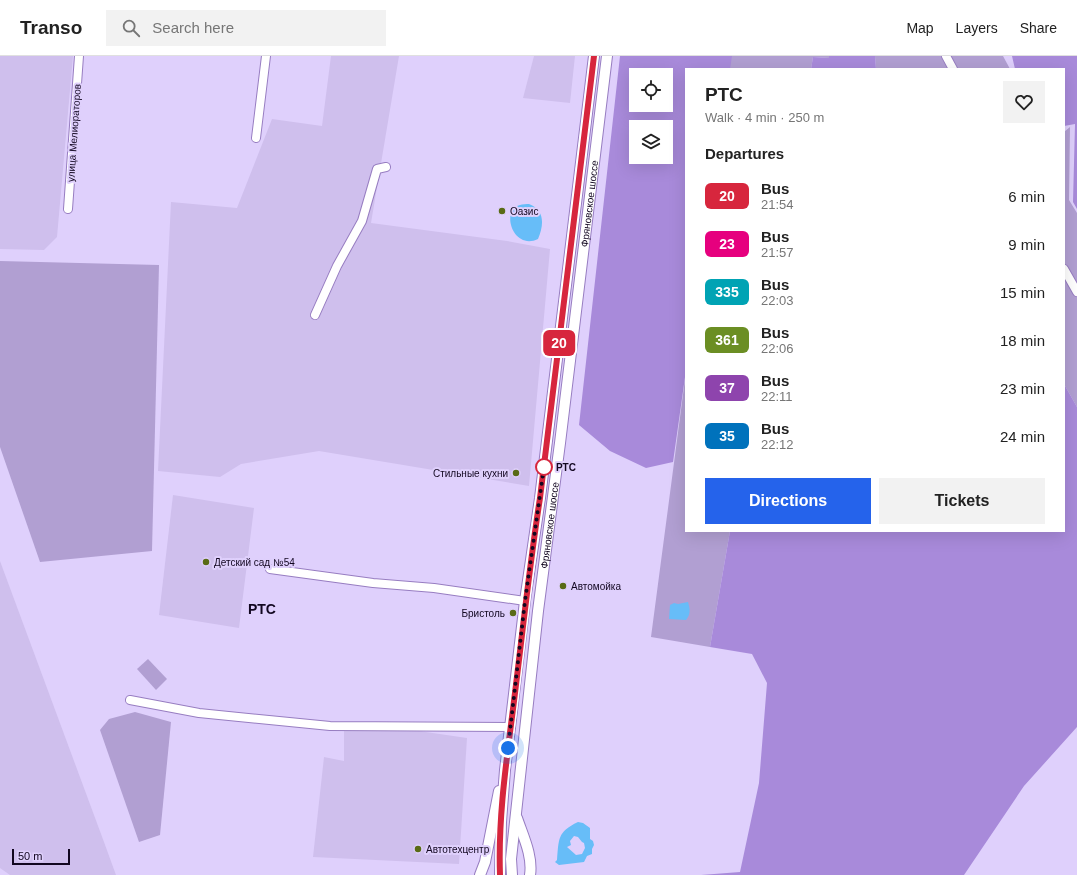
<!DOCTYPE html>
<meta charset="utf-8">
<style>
body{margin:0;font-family:Helvetica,sans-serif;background:#f2f2f2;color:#222;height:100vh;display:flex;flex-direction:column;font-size:15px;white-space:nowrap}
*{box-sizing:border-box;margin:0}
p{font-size:13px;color:#767676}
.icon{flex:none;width:22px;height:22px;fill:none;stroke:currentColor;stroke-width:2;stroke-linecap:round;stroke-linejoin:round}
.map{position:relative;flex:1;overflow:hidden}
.sheet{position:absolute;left:685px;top:12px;width:380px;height:464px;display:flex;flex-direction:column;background:#fff;border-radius:0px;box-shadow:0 4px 16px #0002}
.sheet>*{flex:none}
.badge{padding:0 8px;border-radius:6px;font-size:14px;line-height:26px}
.tools{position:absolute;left:629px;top:12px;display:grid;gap:8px}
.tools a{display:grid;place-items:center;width:44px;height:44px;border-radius:0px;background:#fff;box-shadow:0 4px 16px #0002;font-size:20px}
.scale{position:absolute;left:12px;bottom:10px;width:58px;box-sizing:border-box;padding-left:4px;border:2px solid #120720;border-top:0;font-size:11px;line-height:14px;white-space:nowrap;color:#120720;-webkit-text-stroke:3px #dfd0fc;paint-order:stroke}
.you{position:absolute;width:20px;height:20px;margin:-10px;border:3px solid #fff;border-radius:50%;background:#1a73e8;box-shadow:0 0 0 6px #1a73e833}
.map>.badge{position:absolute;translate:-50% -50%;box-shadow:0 0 0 2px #fff}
h2{padding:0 20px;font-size:15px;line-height:36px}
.round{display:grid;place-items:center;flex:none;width:42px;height:42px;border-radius:0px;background:#f2f2f2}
.summary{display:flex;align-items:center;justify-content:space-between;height:68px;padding:0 20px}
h1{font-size:19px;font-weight:700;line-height:30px}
.action{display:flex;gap:8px;margin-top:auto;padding:8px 20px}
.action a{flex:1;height:46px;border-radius:0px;background:#2563eb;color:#fff;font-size:16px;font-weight:700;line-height:46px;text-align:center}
.action a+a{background:#f2f2f2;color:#222}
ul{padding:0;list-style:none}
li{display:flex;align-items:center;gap:12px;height:48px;padding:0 20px}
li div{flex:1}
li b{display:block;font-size:15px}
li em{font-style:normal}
li .badge{min-width:44px;font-weight:700;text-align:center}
header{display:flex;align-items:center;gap:24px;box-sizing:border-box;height:56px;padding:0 20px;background:#fff;border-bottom:1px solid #e0e0e0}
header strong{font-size:19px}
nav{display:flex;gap:22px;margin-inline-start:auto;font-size:14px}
.search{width:280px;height:36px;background:#f2f2f2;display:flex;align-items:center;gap:10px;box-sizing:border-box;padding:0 14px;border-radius:0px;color:#767676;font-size:15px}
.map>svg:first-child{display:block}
.built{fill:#cfbfed}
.green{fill:#b19fd2}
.forest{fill:#a88ada;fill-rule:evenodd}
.water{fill:#67bdf8;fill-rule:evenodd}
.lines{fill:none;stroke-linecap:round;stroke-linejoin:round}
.minor-casing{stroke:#977dc1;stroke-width:10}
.major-casing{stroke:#977dc1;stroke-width:12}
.minor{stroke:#fff;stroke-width:8}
.major{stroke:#fff;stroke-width:10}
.line-casing{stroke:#fff;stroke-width:9}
.line{stroke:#d7263d;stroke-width:6}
.walk{stroke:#120720;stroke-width:4;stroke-dasharray:0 7.2}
.poi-dot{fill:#596a15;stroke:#dfd0fc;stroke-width:1.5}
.stop-dot{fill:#fff;stroke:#d7263d;stroke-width:2}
.labels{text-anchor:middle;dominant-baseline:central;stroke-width:4;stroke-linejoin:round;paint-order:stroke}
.street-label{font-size:10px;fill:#120720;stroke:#dfd0fc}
.poi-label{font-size:10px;fill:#120720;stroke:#dfd0fc;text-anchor:start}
.stop-label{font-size:10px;font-weight:bold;fill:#120720;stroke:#dfd0fc;text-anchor:start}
.district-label{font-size:14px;font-weight:bold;fill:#120720;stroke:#dfd0fc}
</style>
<header>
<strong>Transo</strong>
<div class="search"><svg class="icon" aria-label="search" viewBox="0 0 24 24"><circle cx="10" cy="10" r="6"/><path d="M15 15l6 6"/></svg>Search here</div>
<nav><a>Map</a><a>Layers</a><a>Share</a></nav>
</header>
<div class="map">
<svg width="1077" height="819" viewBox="0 0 1077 819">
<rect width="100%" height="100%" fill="#dfd0fc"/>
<g class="built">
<path d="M0,0H73L57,181L44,194L0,193Z"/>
<path d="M331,0H399L371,167L507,185L550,193L529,430L319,395L241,408L220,421L158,415L171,146L237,152L272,63L322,70Z"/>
<path d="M534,0H575L570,47L523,42Z"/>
<path d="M173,439L254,452L239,572L159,559Z"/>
<path d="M0,505L104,786L116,819H10L0,812Z"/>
<path d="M371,668L467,682L459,808L313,801L324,701L344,705V672Z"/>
</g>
<g class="green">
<path d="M728,0H829V2L813,1L811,13H726Z"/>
<path d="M875,0H1003L1010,13H876Z"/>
<path d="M1070,71L1069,144L1077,157V351L1064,328V76Z"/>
<path d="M0,205L159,209L152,495L40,506L0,391Z"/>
<path d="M686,316V475H730L710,591L651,581Z"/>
<path d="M148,603L167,623L156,634L137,613Z"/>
<path d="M135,656L171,666L160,779L139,786L100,674L109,663Z"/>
</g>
<g class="forest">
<path d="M620,0H732L730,13H686V314L673,406L646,412L610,395L579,369ZM636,19H666V49H636ZM636,71H666V101H636Z"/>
<path d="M829,0H875L876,13H811L813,1L829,2Z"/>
<path d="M1012,0H1077V153L1073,146L1075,68L1064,70V13H1015Z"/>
<path d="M1064,328L1077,351V671L1024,730L964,819H701L740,816L759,727L767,627L752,598L710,591L730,475H1064Z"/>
</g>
<g class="water">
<path d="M529,148C545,154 544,169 538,183C513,195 500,154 520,149C522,148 527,148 529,148Z"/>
<path d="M688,546C690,553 691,558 686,564L669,563L670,549L674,547L678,548Z"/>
<path d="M578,766L583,767L590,772V783L593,785L594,789L592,793V798L587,800L584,806L559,809L555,806L557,804C559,783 557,776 578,766ZM574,780L578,781L582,786L584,787L585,792L582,798L576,799L567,791L571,789L570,785Z"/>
</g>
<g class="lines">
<g class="minor-casing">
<g id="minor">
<path d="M946,0L953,13"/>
<path d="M256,82L266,0"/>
<path d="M68,153L79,0"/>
<path d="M1064,213L1077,236"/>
<path d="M315,259L337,210L362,165L377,113L386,111"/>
<path d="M270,513L373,527L434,532L525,545"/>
<path d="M130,644L199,657L330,670L511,671"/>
</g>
</g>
<g class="major-casing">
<g id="major">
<path d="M517,762C523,780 533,800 530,819"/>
<path d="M480,819L485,806L499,735"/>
<path d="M500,819L501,766L505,714L525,545L540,442L594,0"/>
<path id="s1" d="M512,819L511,803L538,555L560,387L607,0"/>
</g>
</g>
<use href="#minor" class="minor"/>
<use href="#major" class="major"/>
</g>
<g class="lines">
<g class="line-casing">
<path id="line" d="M500,819C498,763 506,708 513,653C522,582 529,512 540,442L594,0"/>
</g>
<use href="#line" class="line"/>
<path class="walk" d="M508,692L525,545L544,411"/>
</g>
<g class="poi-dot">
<circle cx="502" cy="155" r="4"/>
<circle cx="516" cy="417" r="4"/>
<circle cx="206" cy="506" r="4"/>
<circle cx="563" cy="530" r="4"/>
<circle cx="513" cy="557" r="4"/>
<circle cx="418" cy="793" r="4"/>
</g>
<circle class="stop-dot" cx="544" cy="411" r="8"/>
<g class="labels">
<g class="street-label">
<text transform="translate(74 77) rotate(-86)">улица Мелиораторов</text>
<text stroke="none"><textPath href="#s1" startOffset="676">Фряновское шоссе</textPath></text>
<text stroke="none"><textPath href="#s1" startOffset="352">Фряновское шоссе</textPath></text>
</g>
<g class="poi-label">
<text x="510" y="155">Оазис</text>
<text x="508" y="417" text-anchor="end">Стильные кухни</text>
<text x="214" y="506">Детский сад №54</text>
<text x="571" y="530">Автомойка</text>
<text x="505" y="557" text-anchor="end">Бристоль</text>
<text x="426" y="793">Автотехцентр</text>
</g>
<g class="stop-label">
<text x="556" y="411">РТС</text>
</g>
<g class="district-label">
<text x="262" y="553">РТС</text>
</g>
</g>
</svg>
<div class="tools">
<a><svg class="icon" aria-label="locate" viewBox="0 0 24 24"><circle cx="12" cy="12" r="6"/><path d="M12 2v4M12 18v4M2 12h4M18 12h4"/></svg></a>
<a><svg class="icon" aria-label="layers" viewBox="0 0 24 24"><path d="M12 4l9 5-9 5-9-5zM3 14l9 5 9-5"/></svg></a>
</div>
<div class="scale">50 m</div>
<div class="you" style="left:508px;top:692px"></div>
<b class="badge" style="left:559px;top:287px;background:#d7263d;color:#fff">20</b>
<section class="sheet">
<div class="summary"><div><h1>РТС</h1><p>Walk · 4 min · 250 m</p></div><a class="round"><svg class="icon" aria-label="heart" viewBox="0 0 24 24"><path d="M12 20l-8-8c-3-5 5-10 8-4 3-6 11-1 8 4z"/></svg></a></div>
<h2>Departures</h2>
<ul>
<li><span class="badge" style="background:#d7263d;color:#fff">20</span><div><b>Bus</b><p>21:54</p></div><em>6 min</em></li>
<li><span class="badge" style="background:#e6007e;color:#fff">23</span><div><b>Bus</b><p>21:57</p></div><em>9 min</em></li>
<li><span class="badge" style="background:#00a3b4;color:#fff">335</span><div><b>Bus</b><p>22:03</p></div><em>15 min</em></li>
<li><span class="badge" style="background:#6b8e23;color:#fff">361</span><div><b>Bus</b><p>22:06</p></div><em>18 min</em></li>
<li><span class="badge" style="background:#8e44ad;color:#fff">37</span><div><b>Bus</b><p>22:11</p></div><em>23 min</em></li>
<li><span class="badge" style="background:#0072bc;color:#fff">35</span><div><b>Bus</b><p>22:12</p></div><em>24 min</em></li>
</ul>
<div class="action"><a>Directions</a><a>Tickets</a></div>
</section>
</div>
